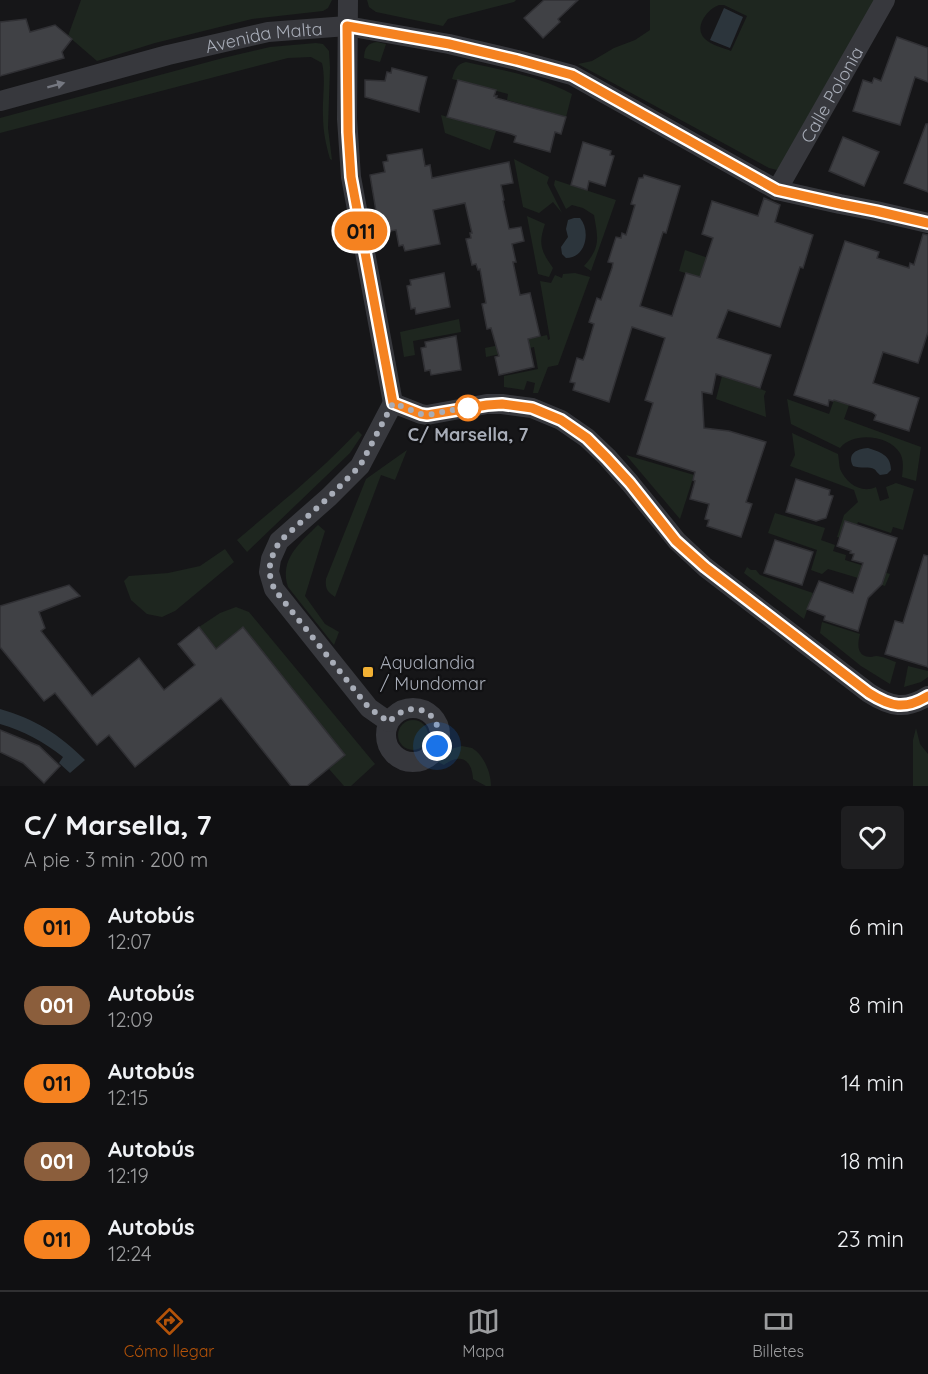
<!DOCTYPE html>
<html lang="es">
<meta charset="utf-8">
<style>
body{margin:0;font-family:Quicksand,sans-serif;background:#1e1e20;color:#f1f3f6;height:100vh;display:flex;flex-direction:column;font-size:22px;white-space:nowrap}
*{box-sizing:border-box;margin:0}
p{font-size:20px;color:#9c9d9f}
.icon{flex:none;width:33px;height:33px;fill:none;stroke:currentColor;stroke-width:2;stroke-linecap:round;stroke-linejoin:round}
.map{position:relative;height:786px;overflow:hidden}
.drawer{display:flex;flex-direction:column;background:#101012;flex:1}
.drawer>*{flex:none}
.badge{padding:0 12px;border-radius:20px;font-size:21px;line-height:39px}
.you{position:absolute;width:30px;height:30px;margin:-15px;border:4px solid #fff;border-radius:50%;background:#1a73e8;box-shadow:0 0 0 9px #1a73e833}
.map>.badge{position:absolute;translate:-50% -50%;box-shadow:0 0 0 3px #fff}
.round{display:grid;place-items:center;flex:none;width:63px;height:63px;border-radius:6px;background:#1e1e20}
.summary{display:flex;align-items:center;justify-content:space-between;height:102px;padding:0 24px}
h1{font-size:28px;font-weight:700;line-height:45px}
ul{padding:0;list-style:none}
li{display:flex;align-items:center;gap:18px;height:78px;padding:0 24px}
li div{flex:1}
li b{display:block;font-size:22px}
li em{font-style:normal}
li .badge{min-width:66px;font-weight:700;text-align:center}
.menu{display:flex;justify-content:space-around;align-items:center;height:84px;border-top:2px solid #303032;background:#101012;font-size:16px;color:#9c9d9f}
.menu a{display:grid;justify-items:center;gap:3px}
.menu .active{color:#b45309}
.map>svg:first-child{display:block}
.green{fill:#1e261f;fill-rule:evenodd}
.water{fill:#2c353c}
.building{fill:#404145;stroke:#303034;stroke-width:1.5}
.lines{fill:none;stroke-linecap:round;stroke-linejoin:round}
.minor{stroke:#37383d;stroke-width:20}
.oneway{fill:#757881}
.line-casing{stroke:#fff;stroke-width:14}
.line{stroke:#f58220;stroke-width:9}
.walk{stroke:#a8adb8;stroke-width:6;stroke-dasharray:0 10.8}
.stop-dot{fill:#fff;stroke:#f58220;stroke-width:3}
.poi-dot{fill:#f2b134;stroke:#111113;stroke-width:2}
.labels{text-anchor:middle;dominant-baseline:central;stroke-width:4.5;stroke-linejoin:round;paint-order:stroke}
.street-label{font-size:18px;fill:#a8adb8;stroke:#111113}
.stop-label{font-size:18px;font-weight:bold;fill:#a8adb8;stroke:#111113}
.poi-label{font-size:18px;fill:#a8adb8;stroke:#111113;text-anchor:start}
</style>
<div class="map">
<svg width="928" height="786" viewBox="0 0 928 786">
<rect width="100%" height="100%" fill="#161618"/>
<g class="green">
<path d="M81,0H332L328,8L323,11L252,19L155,43L97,61L68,36Z"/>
<path d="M367,0H516L514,2L448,19L443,26L376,12L369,7Z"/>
<path d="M650,0H880L780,168L777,170L769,168L578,64L592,61L614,48L635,40L650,30ZM719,5H724L747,16L731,51C724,48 711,45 705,39C693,28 707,9 719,5Z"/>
<path d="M377,42L386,44L380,62L364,58C364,48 368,43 377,42Z"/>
<path d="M316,43L323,44L329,51L330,68L328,128L332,160L330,159C326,145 323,131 323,116C322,99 326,80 322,63L311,57L288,58L0,133V118L223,58L270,47Z"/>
<path d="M466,62C502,70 538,76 572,94L566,117L507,100L508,94L452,79C455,70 456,64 466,62Z"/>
<path d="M441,115L496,131L490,150L445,133Z"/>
<path d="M514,159L549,177L547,183L562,213L553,202L539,213L523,207Z"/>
<path d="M555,180L616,200L591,271L584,266C601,247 598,238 594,215L583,208L572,205L566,209L554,185Z"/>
<path d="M527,216L545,224C538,244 541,251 553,268L549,277L538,274Z"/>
<path d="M685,250L740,269L734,289L679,271Z"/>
<path d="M575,273L590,277L558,365L548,367L538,393H533L535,383L527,381L524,390L504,387V376L538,369L534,347L486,357L485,348L547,335L548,340L550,339L540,281L551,283L555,275L562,278L563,274Z"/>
<path d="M459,319L461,332L413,341L415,355L404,357L400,332Z"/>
<path d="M722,376L766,391L764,396L766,417L716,399Z"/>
<path d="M787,399L829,414L834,400L849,405L844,419L921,447L916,481L902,477C903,469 904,460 900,453C889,435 853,431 840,448L791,424Z"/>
<path d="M358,431L362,435L350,453L247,552L237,540C278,505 321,471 358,431Z"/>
<path d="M792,433L838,454C839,459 839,465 840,469C846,483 861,494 876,487L880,501L889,498L886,487L896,483L914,489L903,530L893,527L891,533L858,522L851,541L837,537L844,515L858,502L854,490L790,466L795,455Z"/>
<path d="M407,450L395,480L381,475L335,597C327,592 325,588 326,579L366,479Z"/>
<path d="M626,455L694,475L680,519Z"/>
<path d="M775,513L825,528L821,540L835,545L833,551L846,555L845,560L890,574L885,586L828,569L822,574L811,570L817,550L768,533Z"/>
<path d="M318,525L325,531L305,596L325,624L339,632L334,645L288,587C279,559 300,543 318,525Z"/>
<path d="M225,549L234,562L175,611L162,617L147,614L131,600L124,581L129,576L168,573L200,566Z"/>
<path d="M747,567L751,570H756L760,575L813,593L804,619L744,573Z"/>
<path d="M236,607L249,612L375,764L351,786H344L329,769L345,755L243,627L216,649L199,627L220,613Z"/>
<path d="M822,622L860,634C857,645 857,657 871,657C873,657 874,656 876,656C882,656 890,660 896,662L890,684L861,666L820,633Z"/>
<path d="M908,666L928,671V677L921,682L904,687Z"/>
<circle cx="413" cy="735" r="15"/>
<path d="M916,728L920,744L928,754V786H913V740Z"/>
<path d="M462,746C465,747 469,747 472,748C484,755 491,773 491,786H486L473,779C472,759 460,753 444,765L436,761L454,748Z"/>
</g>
<g class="water">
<path d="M724,8L743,17L730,48L710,40Z"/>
<path d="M574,218H580C591,231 586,258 566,258L562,254L561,247L568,237L566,229L568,220Z"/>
<path d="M868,448C880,452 891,455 891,470L887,474L880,475C877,473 876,470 874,469C870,466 860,469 853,466C847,454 856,449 868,448Z"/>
<path d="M0,709C35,719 59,734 85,760L70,773L59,763L63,757C44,742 24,731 0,724Z"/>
</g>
<g class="building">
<path d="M544,0H578L558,19L560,22L543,38L524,18Z"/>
<path d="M26,19L30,32L55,25L72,39L62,52L64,58L0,76V22Z"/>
<path d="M897,37L928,48V82L915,77L900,125L853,111L863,80L872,83L874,78L881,81Z"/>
<path d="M392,68L427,77L419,108V112L365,97V80L385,81L387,72L391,73Z"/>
<path d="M458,80L496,90L494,96H497L496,98L566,117L561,134L555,132L550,152L514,142L516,136L511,134L447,117Z"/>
<path d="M926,124H928V192L904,183Z"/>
<path d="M843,137L879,152L864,186L829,171Z"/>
<path d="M583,142L611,151L610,155L614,156L605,186L589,181L587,190L571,185Z"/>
<path d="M422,149L425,166L430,165L432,178L509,162L513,183L501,185L504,200L503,201L509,229L521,227L524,241L512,244L516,262H513L520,295L530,293L540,336L528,339L534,367L499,375L495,357L499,356L491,328L487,329L482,304L486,303L480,269L478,270L476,264L472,265L466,239L471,238L470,233H472L465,203L433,210L440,244L405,251L403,245L399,246L396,230L384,232L381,217H377L370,175L385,172L383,162L388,161L387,155Z"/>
<path d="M644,175L680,186L666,233L663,232L640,306L672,316L686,273L700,277L713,238L702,234L712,201L758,216L764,198L780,205L775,222L813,235L803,268L800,267L780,327L728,310L717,338L771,355L760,388L716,374L712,394L702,392L704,428L729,431L766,442L746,502L752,504L741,537L707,526L709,520L705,519L709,504L690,499L695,481L693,480L695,472L637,454L653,403L645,400L665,338L632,327L609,402L573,390L575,383L570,382L577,358L583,360L585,355L594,324L589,322L597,298L601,300L612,268L613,263L608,262L616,237L621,238L622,233L626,235L635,205L631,204L639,178H643Z"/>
<path d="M923,234L928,235V332L918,363L883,352L873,383L919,398L909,431L874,420L876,415L872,412L834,400L833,401L829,400L828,406L794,395L845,241L879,252L877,258L909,268L910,263L914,265Z"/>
<path d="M444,273L450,307L416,314L415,308L411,309L407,286L411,285L410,280Z"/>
<path d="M456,336L461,370L431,375L430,370L425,371L421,348L426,347L425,342Z"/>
<path d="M796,479L830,490L829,495L833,496L826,518L816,521L786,512Z"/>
<path d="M845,521L897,538L882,584L868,598L858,631L824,620L825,616L807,609L819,581L853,593L863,563L852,560L854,554L850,553L851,551L837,546Z"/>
<path d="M775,540L813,552L802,585L764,573Z"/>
<path d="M924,555L928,556V667L885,654L895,621L903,623Z"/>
<path d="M69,585L80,596L39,612L45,628L41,631L92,696L139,658L164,690L195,665L178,644L199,627L216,649L243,627L345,755L307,786H291L221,698L135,767L109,735L97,745L55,693L44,701L0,647V606Z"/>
<path d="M0,730L39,746L60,766L44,783L23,763L0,752Z"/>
</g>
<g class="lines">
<g class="minor">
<path d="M348,0L347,119L351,177L393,403"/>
<path id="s1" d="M0,101L168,55L268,32L347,26L449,44L517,60L572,75L777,190L840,204L876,211L928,223"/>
<path id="s2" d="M777,190L885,0"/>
<path d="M393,403L421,414L427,415L487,404H502L532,408L561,420L587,438L607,457L630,483L677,541L705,567L869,693C891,707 905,710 928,696"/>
<circle cx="413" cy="735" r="27"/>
<path d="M389,722L369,708L329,658L274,589L269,572L271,559L279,541L329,497L360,466L393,403"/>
</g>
</g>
<defs><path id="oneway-solid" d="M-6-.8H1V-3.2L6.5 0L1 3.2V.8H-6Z" transform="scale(1.5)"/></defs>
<use class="oneway" href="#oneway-solid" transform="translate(56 85) rotate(-15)"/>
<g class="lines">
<g class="line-casing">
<path id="line" d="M928,223L876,211L840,204L777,190L572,75L517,60L449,44L347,26L348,132L351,177L393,403L421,414L427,415L487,405L502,404L532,408L561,420L587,438L607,458L630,483L676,541L705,567L869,693C891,707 905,710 928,696"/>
</g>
<use href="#line" class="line"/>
<path class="walk" d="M437,746C446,712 412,696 389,722L369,708L274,589L269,572L271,559L279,542L329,497L360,466L393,403L421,414L427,415L474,406L468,408"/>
</g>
<circle class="stop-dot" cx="468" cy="408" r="12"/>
<rect class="poi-dot" x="362" y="666" width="12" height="12" rx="3"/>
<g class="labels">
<g class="street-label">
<text stroke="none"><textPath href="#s1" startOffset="272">Avenida Malta</textPath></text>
<text stroke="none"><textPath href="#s2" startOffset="110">Calle Polonia</textPath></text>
</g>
<g class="stop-label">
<text x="468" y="434">C/ Marsella, 7</text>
</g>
<g class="poi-label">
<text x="380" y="662">Aqualandia<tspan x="380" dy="21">/ Mundomar</tspan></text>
</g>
</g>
</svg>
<div class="you" style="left:437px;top:746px"></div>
<b class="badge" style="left:361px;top:231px;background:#f58220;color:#111">011</b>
</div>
<section class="drawer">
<div class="summary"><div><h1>C/ Marsella, 7</h1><p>A pie · 3 min · 200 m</p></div><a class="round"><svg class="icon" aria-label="heart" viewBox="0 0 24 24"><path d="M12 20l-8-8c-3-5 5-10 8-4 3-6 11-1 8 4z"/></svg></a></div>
<ul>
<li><span class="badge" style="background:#f58220;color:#111">011</span><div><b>Autobús</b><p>12:07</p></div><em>6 min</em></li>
<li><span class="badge" style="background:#8b5e3c;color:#fff">001</span><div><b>Autobús</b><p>12:09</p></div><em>8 min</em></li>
<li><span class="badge" style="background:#f58220;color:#111">011</span><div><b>Autobús</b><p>12:15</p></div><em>14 min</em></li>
<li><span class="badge" style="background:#8b5e3c;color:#fff">001</span><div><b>Autobús</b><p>12:19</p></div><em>18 min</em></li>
<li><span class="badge" style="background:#f58220;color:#111">011</span><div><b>Autobús</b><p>12:24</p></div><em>23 min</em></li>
</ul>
</section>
<nav class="menu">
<a class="active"><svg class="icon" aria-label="directions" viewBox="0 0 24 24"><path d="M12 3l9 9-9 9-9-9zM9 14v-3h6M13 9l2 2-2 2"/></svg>Cómo llegar</a>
<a><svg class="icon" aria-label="map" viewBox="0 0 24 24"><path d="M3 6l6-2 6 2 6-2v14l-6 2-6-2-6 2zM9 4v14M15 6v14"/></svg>Mapa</a>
<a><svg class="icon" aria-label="tickets" viewBox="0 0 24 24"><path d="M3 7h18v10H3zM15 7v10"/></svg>Billetes</a>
</nav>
